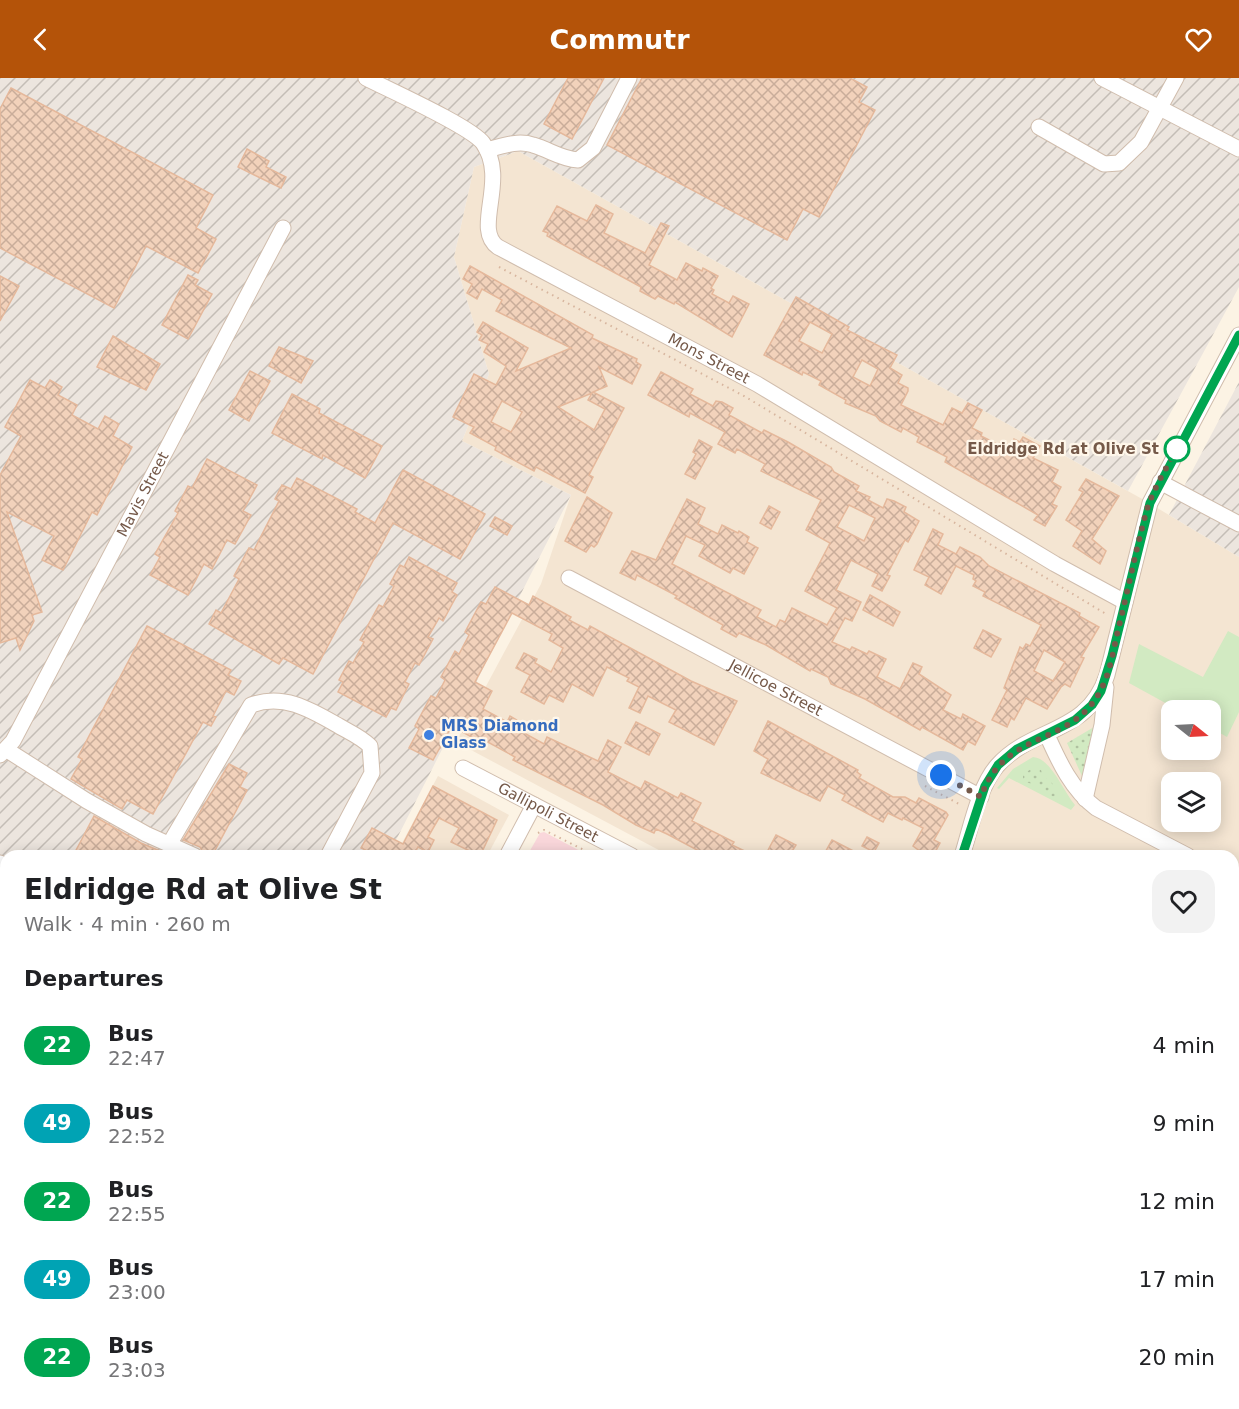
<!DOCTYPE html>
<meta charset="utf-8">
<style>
body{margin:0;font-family:"DejaVu Sans",sans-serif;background:#f2f2f2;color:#202124;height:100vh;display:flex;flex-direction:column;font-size:22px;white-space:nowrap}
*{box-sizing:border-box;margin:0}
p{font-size:20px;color:#757577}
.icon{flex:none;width:33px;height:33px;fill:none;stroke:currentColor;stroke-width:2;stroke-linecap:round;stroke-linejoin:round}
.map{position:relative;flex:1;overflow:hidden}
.panel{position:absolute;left:0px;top:772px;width:1239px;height:560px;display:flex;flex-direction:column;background:#fff;border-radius:18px 18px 0 0;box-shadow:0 3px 15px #0003}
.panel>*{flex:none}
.badge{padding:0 12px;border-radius:20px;font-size:21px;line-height:39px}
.needle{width:39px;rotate:108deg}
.tools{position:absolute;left:1161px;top:622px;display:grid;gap:12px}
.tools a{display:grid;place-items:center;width:60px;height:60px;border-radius:12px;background:#fff;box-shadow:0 3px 15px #0003;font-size:30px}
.you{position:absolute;width:30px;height:30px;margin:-15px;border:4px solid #fff;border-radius:50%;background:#1a73e8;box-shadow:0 0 0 9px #1a73e833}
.map>.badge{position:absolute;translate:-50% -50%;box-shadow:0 0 0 3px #fff}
h2{padding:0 24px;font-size:22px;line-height:54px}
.round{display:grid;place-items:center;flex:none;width:63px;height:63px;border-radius:18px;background:#f2f2f2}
.summary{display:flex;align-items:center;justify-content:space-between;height:102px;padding:0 24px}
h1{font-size:28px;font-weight:600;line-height:45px}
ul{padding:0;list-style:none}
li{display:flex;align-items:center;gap:18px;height:78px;padding:0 24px}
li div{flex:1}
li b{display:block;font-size:22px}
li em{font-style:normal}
li .badge{min-width:66px;font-weight:700;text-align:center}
header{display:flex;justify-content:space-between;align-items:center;height:78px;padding:0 24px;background:#b45309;color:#fff;font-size:27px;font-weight:600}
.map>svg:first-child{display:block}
.residential{fill:#f4e5d2;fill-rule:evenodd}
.industrial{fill:url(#industrial-furrows)}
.education{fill:#f0e1f9}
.medical{fill:#fad7db}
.grass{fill:#d2eac2}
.forest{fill:url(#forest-crowns)}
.garden{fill:url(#garden-dots)}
.building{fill:url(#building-cross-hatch);stroke:#e5b89b;stroke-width:1.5;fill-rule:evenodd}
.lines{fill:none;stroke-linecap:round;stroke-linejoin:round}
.minor-casing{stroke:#d0bdad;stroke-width:17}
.highway-casing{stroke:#dbd4d0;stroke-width:25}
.path{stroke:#d7b59e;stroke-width:2;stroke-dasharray:1.5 4.5;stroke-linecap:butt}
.minor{stroke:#fff;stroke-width:15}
.highway{stroke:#f7b49a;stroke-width:22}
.line-casing{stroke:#fff;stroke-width:14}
.line{stroke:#00a651;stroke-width:9}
.walk{stroke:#755949;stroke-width:6;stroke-dasharray:0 10.8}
.stop-dot{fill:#fff;stroke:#00a651;stroke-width:3}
.shop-dot{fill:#3f7fe0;stroke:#fff7ea;stroke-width:2}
.labels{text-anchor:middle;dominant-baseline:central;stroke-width:4.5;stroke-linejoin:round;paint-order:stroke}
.street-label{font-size:15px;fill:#755949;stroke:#fff7ea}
.stop-label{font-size:15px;font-weight:bold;fill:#755949;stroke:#fff7ea;text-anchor:end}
.shop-label{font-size:15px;font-weight:bold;fill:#366cbe;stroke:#fff7ea;text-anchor:start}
</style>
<header><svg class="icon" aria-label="back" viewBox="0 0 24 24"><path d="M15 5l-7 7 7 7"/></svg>Commutr<svg class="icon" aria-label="heart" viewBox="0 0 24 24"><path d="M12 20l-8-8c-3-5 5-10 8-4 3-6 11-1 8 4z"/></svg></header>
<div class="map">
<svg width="1239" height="1331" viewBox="0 0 1239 1331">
<defs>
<pattern id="industrial-furrows" width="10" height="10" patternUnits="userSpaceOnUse" patternTransform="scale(1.5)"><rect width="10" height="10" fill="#ece5de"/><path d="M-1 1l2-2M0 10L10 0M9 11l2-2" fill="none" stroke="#c4bdb6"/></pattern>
<pattern id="forest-crowns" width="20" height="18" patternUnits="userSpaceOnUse" patternTransform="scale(1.5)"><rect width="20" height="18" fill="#d2eac2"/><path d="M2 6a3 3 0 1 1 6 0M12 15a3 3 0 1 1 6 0" fill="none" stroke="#afc1a0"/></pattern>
<pattern id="garden-dots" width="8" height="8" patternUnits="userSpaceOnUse" patternTransform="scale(1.5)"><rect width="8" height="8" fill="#d2eac2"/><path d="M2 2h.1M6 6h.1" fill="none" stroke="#afc1a0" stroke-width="1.8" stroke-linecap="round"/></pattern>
<pattern id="building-cross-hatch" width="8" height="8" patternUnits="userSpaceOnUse" patternTransform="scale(1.5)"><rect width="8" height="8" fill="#f2d2bb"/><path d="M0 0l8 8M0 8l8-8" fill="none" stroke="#c9ad9a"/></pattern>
</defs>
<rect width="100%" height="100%" fill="#fcf3e4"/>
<g class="residential">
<path d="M518,73L1144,422L1239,479V1301L1233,1298V778H670L456,664L541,506L571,417L462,363L489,296L454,179L474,89ZM1172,633H1210V672H1172ZM1172,705H1210V744H1172Z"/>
<path d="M438,698L509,737L487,778H395Z"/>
<path d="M6,1166V1266L0,1247V1168Z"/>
<path d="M25,1326H195L192,1331H27Z"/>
<path d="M239,1326H744L742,1331H236Z"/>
</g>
<g class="industrial">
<path d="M0,0H1239V209L1128,413L518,73L474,89L454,179L489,296L462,363L571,417L388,778H6V861L0,863Z"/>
<path d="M1239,304V479L1169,437Z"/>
</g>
<path class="education" d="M784,1326H1202L1212,1331H781Z"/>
<path class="medical" d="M544,754L590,778H527L540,755Z"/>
<g class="grass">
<path d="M1228,553L1239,559V634L1227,659L1211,650L1210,633H1180L1129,605L1139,566L1203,599Z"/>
<path d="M1033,679C1051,680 1063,713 1075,727L1071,732L1009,700L999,711L997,710L1013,691Z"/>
</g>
<path class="forest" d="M6,861V1166L0,1168V863Z"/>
<g class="garden">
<path d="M1094,649L1084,698H1082L1067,665Z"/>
<path d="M1032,690L1041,692L1043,699L1051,703L1059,719L1050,718L1035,707L1023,703V697Z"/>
</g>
<g class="building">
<path d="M568,0H604L572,61L544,46Z"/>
<path d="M642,0H850L867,9L859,24L875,32L819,139L803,131L787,162L607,67Z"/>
<path d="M11,10L213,117L196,150L216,161L198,195L146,168L114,230L0,170V31Z"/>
<path d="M247,71L269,83L266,89L286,99L281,110L238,89Z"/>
<path d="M596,127L613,136L604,155L645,175L661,145L669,148L649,187L677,202L686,185L702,193L703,190L718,198L711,210L714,212L712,216L729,225L733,218L749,226L732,259L675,224L674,226L658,218L655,221L640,213L641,209L547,158L548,155L543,153L557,128L587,143Z"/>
<path d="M470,188L593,257L592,260L637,281L636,284L641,287L632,306L599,289L607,308L593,314L624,330L589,397L593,399L585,415L536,389L534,393L495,372L496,369L470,355L474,349L453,339L474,296L496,307L506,288L484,274L488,266L479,262L482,257L477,254L483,244L528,270L516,293L571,270L496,233L502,222L482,211L477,221L467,215L472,206L463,201ZM592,315L588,322L605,331L594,352L558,329ZM502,323L522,334L511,354L491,344Z"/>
<path d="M188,197L198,202L195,207L212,216L188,261L162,247Z"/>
<path d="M0,198L19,208L0,243Z"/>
<path d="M796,219L849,249L847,252L897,277L890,290L902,297L898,305L908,310V313L901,327L943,347L952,330L962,335L968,325L982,332L972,350L982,355L981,358L999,367L1001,363L1011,368L1014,361L1020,364L1023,359L1040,368L1033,380L1058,392L1052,404L1061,409L1052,426L1057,428L1045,448L1034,442L1038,437L945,384L947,379L917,364L919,359L903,350L901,354L880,343L876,338L845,325L846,322L819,307L821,303L803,294L802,297L764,277ZM810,244L832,256L822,275L799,263ZM862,282L878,291L870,308L853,299Z"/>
<path d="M113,258L160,286L146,312L97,289Z"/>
<path d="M279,269L313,283L301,305L269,288Z"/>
<path d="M250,293L270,303L249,343L229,332Z"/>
<path d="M661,294L693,311L690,316L713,328L716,323L722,324L733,330L729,337L762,355L764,352L788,364L831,389L834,394L859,408L856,413L870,419L868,422L883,430L887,421L894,423L906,429L904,434L919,443L908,464L905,462L887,497L890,498L882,513L872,508L878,496L851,482L836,512L861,524L852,543L845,540L832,564L850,572L852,569L867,576L869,573L886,581L877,599L900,611L913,585L922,589L919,596L951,617L943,632L961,641L963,636L985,648L975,667L968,663L963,672L922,649L920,652L865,621L831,606L828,599L811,591L810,593L766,567L739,555L736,559L721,551L723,547L675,520L677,518L637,497L635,502L620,495L632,473L656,482L687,421L705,430L698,446L718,456L722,447L738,455L739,453L749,459L747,464L758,470L744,496L733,490L730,495L699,478L705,467L686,458L672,486L674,487L761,532L757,539L776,549L780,542L785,544L792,530L827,547L837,530L805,513L830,465L806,452L821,422L761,393L765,386L737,371L735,375L718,366L725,354L690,335L689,339L648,317ZM849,427L875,440L864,463L837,449Z"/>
<path d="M30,302L45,310L50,302L62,309L58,317L77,327L72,337L98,351L105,338L119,346L113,358L132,369L97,437L92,434L63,492L42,482L54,458L7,434L42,534L32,537L34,543L20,572L16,560L0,565V397L21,358L5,349Z"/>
<path d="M292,316L320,331L319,335L382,368L365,400L323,377L322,381L272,355Z"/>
<path d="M699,362L712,369L695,401L685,396L696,376L693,374Z"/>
<path d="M207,381L257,407L243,433L251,437L235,466L227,462L212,491L204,486L188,517L150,497L160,479L155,476L178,435L175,433L188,408L192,410Z"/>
<path d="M403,392L485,436L460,481L393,445L313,596L283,580L279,586L209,546L216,532L221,535L239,501L234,498L249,470L254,472L279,423L275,421L282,407L291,411L297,400L357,431L355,434L375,445Z"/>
<path d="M1086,401L1119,418L1092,461L1106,473L1100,486L1073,468L1082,453L1066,442L1083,414L1079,412Z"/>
<path d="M587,419L612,435L597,466L594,469L591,467L586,474L565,463Z"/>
<path d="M769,428L780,434L771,451L760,445Z"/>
<path d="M495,439L512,448L507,457L490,448Z"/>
<path d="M933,451L943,456L938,467L956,476L960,469L980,479L989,488L1080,535L1079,538L1099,549L1081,579L1084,580L1070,609L1065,606L1061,609L1047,631L1026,620L1014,642L1011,640L1007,649L992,642L1007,612L1004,610L1020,569L1023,571L1026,566L1030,568L1041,547L983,518L985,514L973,508L976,503L973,501L974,497L956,488L941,516L925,507L929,499L914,492ZM1044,572L1065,584L1053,603L1034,593Z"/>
<path d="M409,479L457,505L452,514L457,517L443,543L439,540L428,559L433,561L419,587L415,585L405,604L409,606L396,632L391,630L386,639L338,614L343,604L339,602L349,583L353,585L364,564L360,562L379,527L383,529L394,508L390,506L400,487L404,489Z"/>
<path d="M495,509L529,527L533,518L571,539L569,542L588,552L590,548L691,603L737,623L714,667L669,644L676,632L648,618L640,635L629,630L639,609L627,603L629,600L607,589L593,618L572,606L563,624L549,617L544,626L521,614L530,597L516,590L524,575L537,581L535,585L551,594L563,570L549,562L552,556L512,535L475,604L492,613L483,631L507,644L510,638L527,648L524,655L544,666L547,659L598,683L608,662L621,669L608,694L641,711L645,703L678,720L681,715L701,725L692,743L734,764L732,767L755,778H699L701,774L667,756L656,751L654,755L636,747L603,727L513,682L515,679L486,663L484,666L452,648L433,682L409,670L419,651L415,648L431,618L436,620L445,602L441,599L455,573L459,576L469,557L465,554L481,524L486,526Z"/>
<path d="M870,517L900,534L893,548L863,532Z"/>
<path d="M147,548L231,592L228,597L241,603L234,617L226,613L213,638L216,639L211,648L203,644L153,736L127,722L122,731L71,701L82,681L78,679Z"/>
<path d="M983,552L1001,561L991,579L974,570Z"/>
<path d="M768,643L858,692L857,694L861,697L859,700L893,719H905L916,725L919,720L946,734L948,737L934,762L940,765L933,778H918L921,774L913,768L923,750L903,740L902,742L888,735L883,744L842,722L845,717L828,708L820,723L761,695L768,681L754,673Z"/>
<path d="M636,644L660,656L649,677L625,665Z"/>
<path d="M229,686L247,695L240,709L247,712L212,778H205L200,769L183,762Z"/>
<path d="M433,708L497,742L480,778L451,764L459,750L439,740L428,759L434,762L428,774L418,769L413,778H378L361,770L372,750L403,766Z"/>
<path d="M94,738L141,765L172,778H73Z"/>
<path d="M776,757L796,767L789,778H765Z"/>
<path d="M867,759L879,765L874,774L862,768Z"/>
<path d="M832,762L863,778H823Z"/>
</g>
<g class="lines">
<g class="minor-casing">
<g id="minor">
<path id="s1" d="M366,0C389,12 470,48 483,65C509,102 472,151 498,169L757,306L1055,486L1125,524"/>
<path d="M1102,0L1239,71"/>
<path d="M1039,49L1104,86L1119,85L1141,64L1176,0"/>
<path d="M487,72C502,68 518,62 533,67C550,72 561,81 578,82L593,70L629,0"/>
<path d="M1160,404L1239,446"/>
<path id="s2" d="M569,500L981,719"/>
<path d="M1047,657C1059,684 1072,712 1096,730L1188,778"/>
<path d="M7,672L87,723L146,756L195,778"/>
<path id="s3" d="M0,677L13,663L283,150"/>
<path id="s4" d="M463,690L632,778"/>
<path d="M1085,721L1102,647L1106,609"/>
<path d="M170,765L251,627C284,615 311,632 339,648C349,654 361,659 370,668L372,695L328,778"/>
<path d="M507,778L534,727"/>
<path d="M962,778C970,753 979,708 997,688C1032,648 1088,657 1107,597L1150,425L1239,257"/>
<path d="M0,785L6,792"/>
<path d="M1233,802L1239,805"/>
<path d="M1233,1098L1239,1101"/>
<path d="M1233,1321L1239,1324"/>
<path d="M461,1326L470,1331"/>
<path d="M215,1331L218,1326"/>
<path d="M761,1331L763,1326"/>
</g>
</g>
<g class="highway-casing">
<path id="highway" d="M0,1302L6,1321"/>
</g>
<g class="path">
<path d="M499,189L744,318L1106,536"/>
<path d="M925,708L961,727"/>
<path d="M538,755L544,752L596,778"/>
<path d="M1233,1302L1239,1305"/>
<path d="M1209,1326L1219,1331"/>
<path d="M780,1331L782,1326"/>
</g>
<use href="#minor" class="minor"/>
<use href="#highway" class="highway"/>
</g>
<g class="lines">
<g class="line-casing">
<path id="line" d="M962,778L985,708L998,687L1017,671L1075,642L1092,627L1101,613L1112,578L1150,425L1239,257"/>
</g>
<use href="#line" class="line"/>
<path class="walk" d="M941,697L981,719C1004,652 1067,669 1098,617C1110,598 1113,573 1118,552C1128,512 1136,471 1147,431C1155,407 1170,384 1182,362L1177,371"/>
</g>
<circle class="stop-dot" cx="1177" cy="371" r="12"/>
<circle class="shop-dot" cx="429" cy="657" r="6"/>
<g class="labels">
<g class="street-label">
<text stroke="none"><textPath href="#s1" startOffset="482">Mons Street</textPath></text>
<text stroke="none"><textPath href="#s3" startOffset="298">Mavis Street</textPath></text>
<text stroke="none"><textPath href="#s2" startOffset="234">Jellicoe Street</textPath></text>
<text stroke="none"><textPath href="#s4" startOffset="96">Gallipoli Street</textPath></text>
</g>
<g class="stop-label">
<text x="1159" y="371">Eldridge Rd at Olive St</text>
</g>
<g class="shop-label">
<text x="441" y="648">MRS Diamond<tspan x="441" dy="17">Glass</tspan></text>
</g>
</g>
</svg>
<div class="tools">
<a><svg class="needle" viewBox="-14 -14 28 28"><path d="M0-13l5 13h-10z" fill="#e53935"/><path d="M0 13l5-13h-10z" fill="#757577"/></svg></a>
<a><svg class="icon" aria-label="layers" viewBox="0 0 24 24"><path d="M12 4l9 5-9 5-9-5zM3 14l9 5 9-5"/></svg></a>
</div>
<div class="you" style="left:941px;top:697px"></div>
<section class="panel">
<div class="summary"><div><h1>Eldridge Rd at Olive St</h1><p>Walk · 4 min · 260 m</p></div><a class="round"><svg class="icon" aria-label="heart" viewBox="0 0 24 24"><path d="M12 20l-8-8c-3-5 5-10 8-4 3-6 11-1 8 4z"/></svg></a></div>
<h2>Departures</h2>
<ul>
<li><span class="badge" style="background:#00a651;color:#fff">22</span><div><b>Bus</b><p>22:47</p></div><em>4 min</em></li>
<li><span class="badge" style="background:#00a3b4;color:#fff">49</span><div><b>Bus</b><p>22:52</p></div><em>9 min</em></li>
<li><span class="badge" style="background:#00a651;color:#fff">22</span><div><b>Bus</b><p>22:55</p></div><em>12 min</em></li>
<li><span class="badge" style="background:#00a3b4;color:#fff">49</span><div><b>Bus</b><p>23:00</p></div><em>17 min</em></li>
<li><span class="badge" style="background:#00a651;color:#fff">22</span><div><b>Bus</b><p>23:03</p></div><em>20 min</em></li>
</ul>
</section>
</div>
